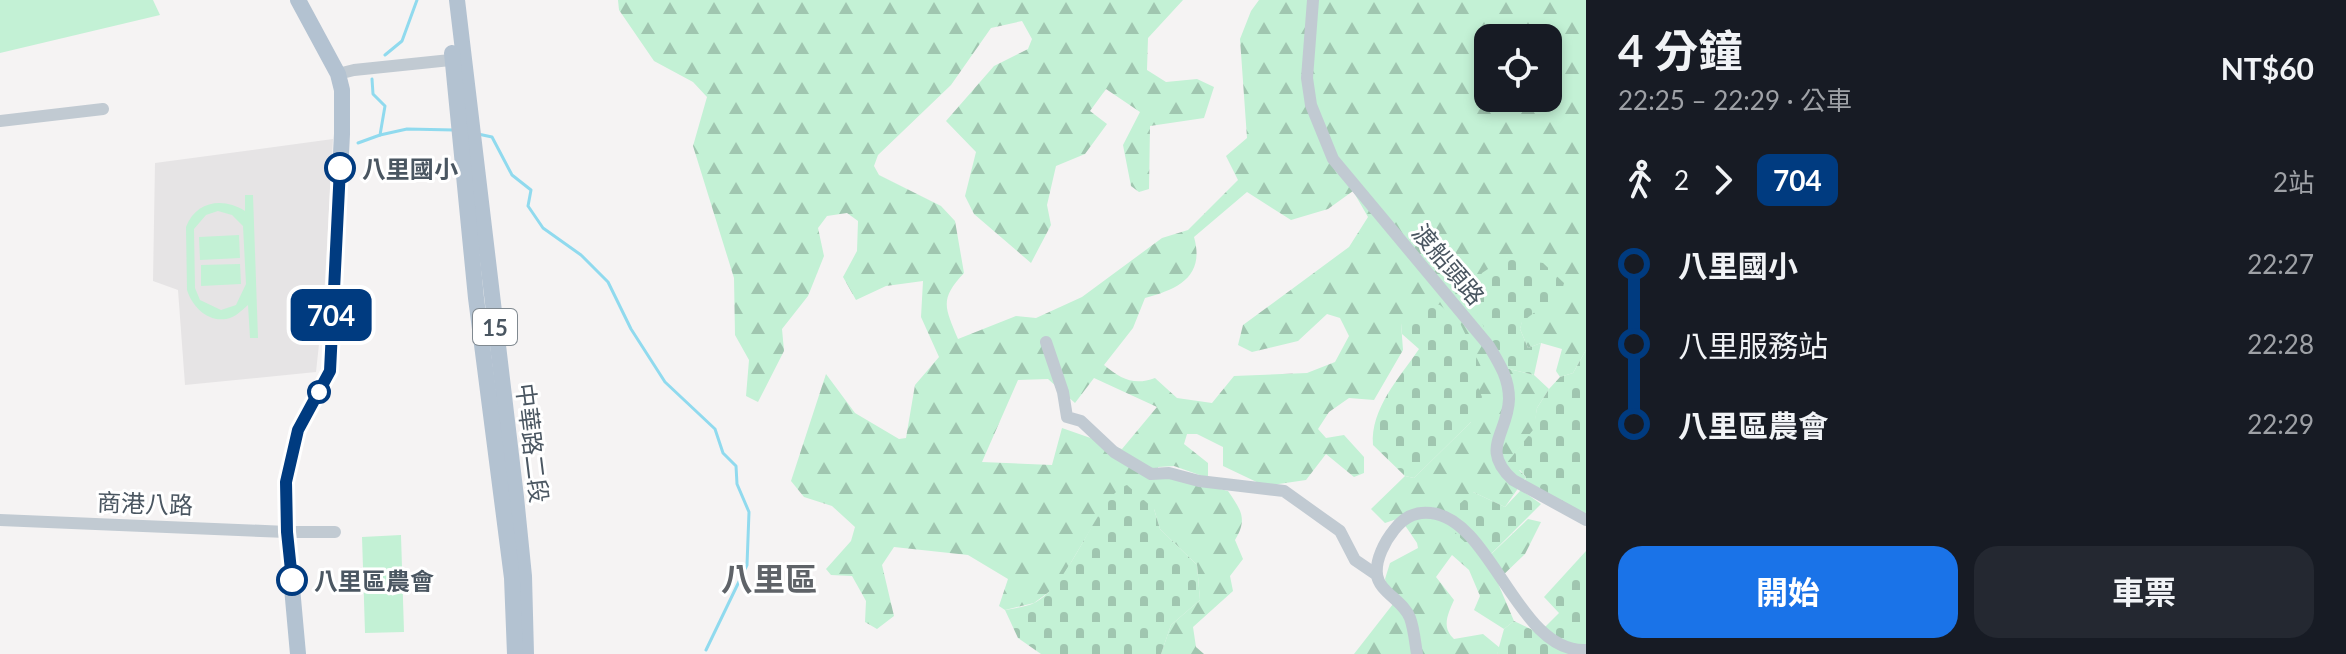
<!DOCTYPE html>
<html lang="zh-TW">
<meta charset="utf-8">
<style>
body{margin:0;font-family:Lato,"Noto Sans TC",sans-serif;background:#242831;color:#f1f3f6;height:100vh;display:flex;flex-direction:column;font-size:30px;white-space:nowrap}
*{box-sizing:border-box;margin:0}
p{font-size:26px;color:#9ea1a6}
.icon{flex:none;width:44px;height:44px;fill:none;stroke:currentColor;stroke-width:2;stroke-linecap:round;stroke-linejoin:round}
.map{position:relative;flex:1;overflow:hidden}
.panel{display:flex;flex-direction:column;background:#171b24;width:760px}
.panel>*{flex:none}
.badge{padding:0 16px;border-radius:12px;font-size:28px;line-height:52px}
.tools{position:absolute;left:1474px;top:24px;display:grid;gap:16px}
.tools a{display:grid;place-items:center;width:88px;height:88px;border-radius:16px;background:#171b24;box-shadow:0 4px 12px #0003;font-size:40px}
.map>.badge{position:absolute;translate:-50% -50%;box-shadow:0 0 0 4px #fff}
.legs{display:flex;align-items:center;gap:12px;height:88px;padding:0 32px;font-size:26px}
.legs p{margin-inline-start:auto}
.summary{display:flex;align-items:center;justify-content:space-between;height:136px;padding:0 32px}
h1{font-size:44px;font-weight:700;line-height:60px}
.action{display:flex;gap:16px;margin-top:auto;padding:16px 32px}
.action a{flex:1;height:92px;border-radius:24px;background:#1a73e8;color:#fff;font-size:32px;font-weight:700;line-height:92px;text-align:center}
.action a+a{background:#242831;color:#f1f3f6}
ul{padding:0 32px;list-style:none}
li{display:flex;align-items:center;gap:28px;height:80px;font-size:30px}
li i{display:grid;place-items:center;width:12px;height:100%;margin:0 10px;background:currentColor}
li i::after{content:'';width:20px;height:20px;margin:-10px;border:6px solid;border-radius:50%;background:#171b24}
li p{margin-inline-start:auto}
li:first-child i{background:linear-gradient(#0000 50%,currentColor 0)}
li:last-child i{background:linear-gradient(currentColor 50%,#0000 0)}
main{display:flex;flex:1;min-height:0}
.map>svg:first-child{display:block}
.education{fill:#e6e4e5}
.forest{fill:url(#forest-firs);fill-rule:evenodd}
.cemetery{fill:url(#cemetery-stones)}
.park{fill:#c3f1d5;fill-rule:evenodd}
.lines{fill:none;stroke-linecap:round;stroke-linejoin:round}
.stream{stroke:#90daee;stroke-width:3}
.minor{stroke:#c1cad2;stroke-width:12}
.major{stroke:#b3c2d1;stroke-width:16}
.line-1-casing{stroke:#fff;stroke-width:18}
.line-1{stroke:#003b80;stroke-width:12}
.stop-1-dot{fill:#fff;stroke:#003b80;stroke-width:4}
.labels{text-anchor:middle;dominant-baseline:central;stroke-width:6;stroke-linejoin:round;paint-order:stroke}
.shield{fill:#fff;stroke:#808990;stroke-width:2}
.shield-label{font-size:22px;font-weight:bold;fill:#4a5661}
.stop-label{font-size:24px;font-weight:bold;fill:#4a5661;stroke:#fff;text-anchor:start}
.street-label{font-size:24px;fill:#4a5661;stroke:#fff}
.district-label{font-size:32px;font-weight:bold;fill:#5f6368;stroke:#fff}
</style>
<main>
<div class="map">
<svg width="1586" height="654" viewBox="0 0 1586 654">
<defs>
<pattern id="forest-firs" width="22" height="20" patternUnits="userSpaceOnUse" patternTransform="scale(2)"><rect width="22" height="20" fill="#c3f1d5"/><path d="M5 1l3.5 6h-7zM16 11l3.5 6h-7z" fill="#a0c6b0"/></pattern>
<pattern id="cemetery-stones" width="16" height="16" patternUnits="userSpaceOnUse" patternTransform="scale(2)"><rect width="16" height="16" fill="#c3f1d5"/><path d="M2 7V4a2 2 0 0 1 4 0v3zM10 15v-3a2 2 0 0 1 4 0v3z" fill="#a0c6b0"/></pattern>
</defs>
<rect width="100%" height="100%" fill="#f5f3f3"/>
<path class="education" d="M333,139L324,298L316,372L185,385L178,290L153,281L155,163Z"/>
<path class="forest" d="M618,0H1183L1148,38L1147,70L1166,82L1197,79L1214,87L1204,118L1150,126L1149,189L1139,192L1131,186L1123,145L1140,112L1106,89L1090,111L1107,124L1085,154L1056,166L1047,205L1051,225L1031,263L974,214L965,196L976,152L946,121L994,66L1028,49L1032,39L1022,21L991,28L951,85L878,155L874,166L879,175L941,206L955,221L964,273C939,300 945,307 958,339L1016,316L1036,318L1082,297L1162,238L1188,230L1238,180L1226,156L1247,138L1240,39L1251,11L1259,0H1586V350L1573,373L1560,377L1556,371L1562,349L1541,343L1528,348L1520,329L1522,321L1562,290L1506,257L1505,368L1534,375L1549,389L1537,408L1534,430L1503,468L1519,470L1526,477L1505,507L1473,492L1485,560L1528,519L1541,522L1525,554L1497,581L1514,621L1504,629L1474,610L1480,596L1469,570L1452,555L1436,577L1454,600C1448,614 1441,627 1454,639L1483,634L1500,648L1497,654H1354L1393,604L1385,579L1390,563L1418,548L1417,543L1400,518L1385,523L1371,509L1405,476L1414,478L1471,422L1401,323L1403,350L1374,400L1349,398L1329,412L1318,429L1326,438L1344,435L1364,457V473L1354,477L1326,454L1306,480L1265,486L1223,466V447L1197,434H1187L1184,444L1208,463V478L1174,466L1158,467V474L1228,491C1241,510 1248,519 1235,540L1243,559L1230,576L1233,591L1193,627L1196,647L1204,654H1161L1171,625L1200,600L1197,565L1160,529L1154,509L1098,517L1057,586L1034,603L1005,610L999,606L1008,579L968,555L894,547L882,565L894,616L877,629L865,622L866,601L852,576L831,575L826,569L851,541L855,527L832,506L804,497L791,481L826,374L855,413L899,439L906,438L915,385L939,357L921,317L923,281L886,286L856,300L843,277L857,251L858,221L847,213L827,216L818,228L824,256L808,296L782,329L784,351L758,402L746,396L749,360L735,335L734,278L693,146L707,97L693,82L654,61L619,10ZM1488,38H1548V98H1488ZM1353,191L1368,217L1349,247L1243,325L1238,345L1252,352L1298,341L1327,314L1340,318L1349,336L1335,362L1307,373L1234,376L1212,403L1177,398L1155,378C1134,386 1121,379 1104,365L1133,328L1145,298C1179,289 1205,276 1194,237L1247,192L1291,220L1328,209ZM1094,378L1157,407L1122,449L1062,428L1052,465L982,462L1018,380L1048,379L1075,403Z"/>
<g class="cemetery">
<path d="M1506,257L1543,263L1564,283L1562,291L1522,322L1520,329L1528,348L1541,343L1534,375L1505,368L1469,298L1482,273Z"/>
<path d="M1419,302L1440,305L1460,323L1483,371L1476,382L1482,397L1471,422L1414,478L1405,476L1373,445C1370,409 1400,377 1419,349L1402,334L1401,323Z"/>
<path d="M1586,350V515L1524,483L1526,477L1520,470L1507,474L1502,469L1533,430L1537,408L1549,389L1560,377L1573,373Z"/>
<path d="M1127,485L1154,509L1160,529L1197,565L1200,600L1171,625L1161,654H1041L1018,638L1005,610C1015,608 1027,607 1036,602C1072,583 1099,493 1127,485Z"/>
<path d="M1521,490L1541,504L1485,560L1457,535L1447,515L1473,492L1505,507Z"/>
<path d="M1586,551V654H1497L1504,629L1514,621L1539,633L1559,613L1544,597Z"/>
</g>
<g class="park">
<path d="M0,0H153L160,15L0,53Z"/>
<path d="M245,195H253L258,338H250L248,305C242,310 235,318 226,319C207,322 192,306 187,290L186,227C196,201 223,197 245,211ZM218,211L232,215L243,226L246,284L236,305L221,310L200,300L195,288L194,229L206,215Z"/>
<path d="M239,235L240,258L200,260L199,237Z"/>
<path d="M240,264L241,284L201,286V265Z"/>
<path d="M401,535L404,632L365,633L362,537Z"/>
</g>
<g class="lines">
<g class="stream">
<path d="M385,55L402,41L417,0"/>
<path d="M478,134L492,137L512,175L531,190L528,206L543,228L581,255L608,282L631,329L665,382L715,429L723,453L736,466L737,484L749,512L747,565L706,650"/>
<path d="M380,135L407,129L454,130"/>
<path d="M358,143L380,135L385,106L373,94L372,79"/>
</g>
<g class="minor">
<path d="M1313,0L1307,78L1311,105L1333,159L1489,346C1499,363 1509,378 1509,399C1508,434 1479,449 1513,480L1586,520"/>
<path d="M338,74L354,70L460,59"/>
<path d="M0,121L103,109"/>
<path d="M1046,342L1063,392L1067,417L1081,421L1114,452L1151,474L1169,473L1199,481L1284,491L1340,531L1355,560L1377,575"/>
<path d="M0,520L287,532H335"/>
<path d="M1417,654C1415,642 1414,629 1410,618C1404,601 1379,592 1377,575C1375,560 1385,541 1394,530C1403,518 1415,511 1431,513C1492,519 1518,654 1586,650"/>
</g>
<g class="major">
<path d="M457,0L516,497L524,576L526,654"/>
<path d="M452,53L476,298L512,578L515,654"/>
<path d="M298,654L287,532L286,482L298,430L330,371L342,134V90L338,74L298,0"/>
</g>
</g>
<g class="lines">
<g class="line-1-casing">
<path id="line-1" d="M292,580L287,532L286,482L298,430L330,371L340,168"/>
</g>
<use href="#line-1" class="line-1"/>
</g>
<g class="stop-1-dot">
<circle cx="340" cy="168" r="14"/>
<circle cx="319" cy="392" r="10"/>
<circle cx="292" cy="580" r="14"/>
</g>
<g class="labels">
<rect class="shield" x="473" y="309" width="44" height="36" rx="6"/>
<g class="shield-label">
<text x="495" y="327">15</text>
</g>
<g class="stop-label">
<text x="362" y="168">八里國小</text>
<text x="314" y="580">八里區農會</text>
</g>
<g class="street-label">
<text transform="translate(1449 264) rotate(50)">渡船頭路</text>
<text transform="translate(533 443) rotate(83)">中華路二段</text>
<text transform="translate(145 503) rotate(2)">商港八路</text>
</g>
<g class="district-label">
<text x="769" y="578">八里區</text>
</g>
</g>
</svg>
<div class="tools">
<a><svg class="icon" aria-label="locate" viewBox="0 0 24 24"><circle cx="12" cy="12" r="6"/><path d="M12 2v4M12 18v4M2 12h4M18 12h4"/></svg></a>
</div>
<b class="badge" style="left:331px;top:315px;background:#003b80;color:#fff">704</b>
</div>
<section class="panel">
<div class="summary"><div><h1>4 分鐘</h1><p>22:25 – 22:29 · 公車</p></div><b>NT$60</b></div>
<div class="legs"><svg class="icon" aria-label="walk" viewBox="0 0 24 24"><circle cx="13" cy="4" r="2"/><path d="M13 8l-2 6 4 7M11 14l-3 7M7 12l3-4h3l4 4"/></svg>2<svg class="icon" aria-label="forward" viewBox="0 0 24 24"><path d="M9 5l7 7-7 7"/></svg><b class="badge" style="background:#003b80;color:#fff">704</b><p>2站</p></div>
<ul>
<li><i style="color:#003b80"></i><b>八里國小</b><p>22:27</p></li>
<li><i style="color:#003b80"></i><span>八里服務站</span><p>22:28</p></li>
<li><i style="color:#003b80"></i><b>八里區農會</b><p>22:29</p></li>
</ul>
<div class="action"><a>開始</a><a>車票</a></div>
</section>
</main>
